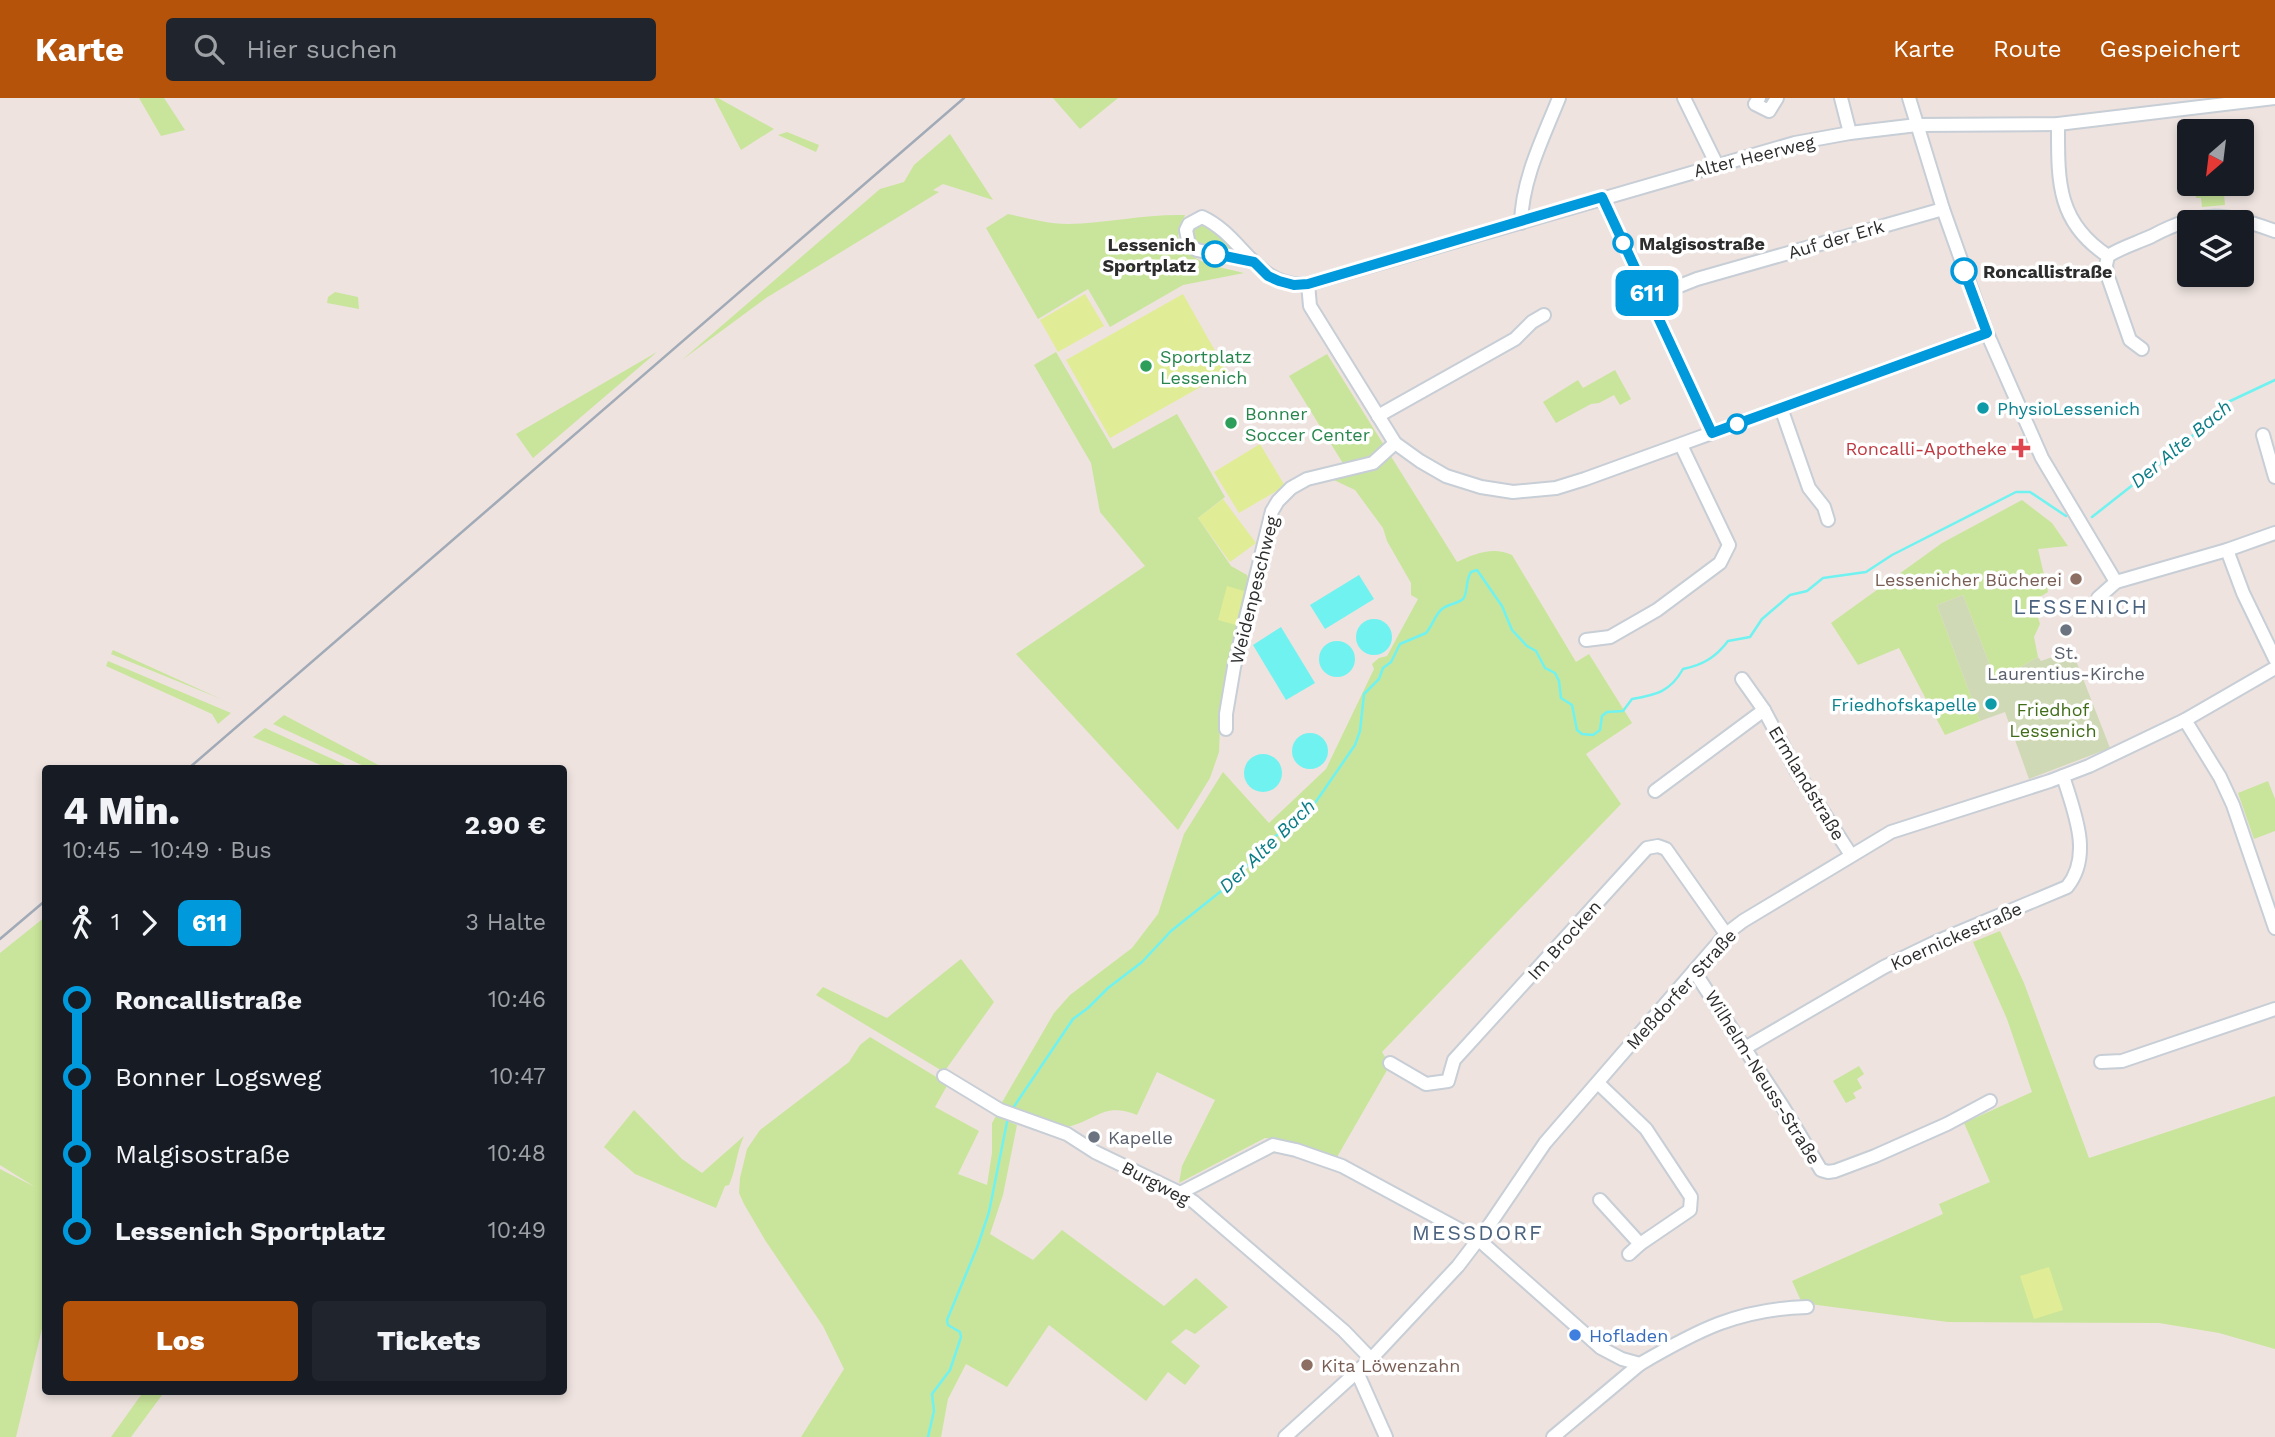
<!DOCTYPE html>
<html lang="de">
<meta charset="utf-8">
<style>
body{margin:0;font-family:"Work Sans",sans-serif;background:#20242c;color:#f1f3f6;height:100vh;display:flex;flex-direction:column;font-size:26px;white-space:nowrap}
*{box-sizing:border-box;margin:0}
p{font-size:23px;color:#9ea1a6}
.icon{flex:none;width:38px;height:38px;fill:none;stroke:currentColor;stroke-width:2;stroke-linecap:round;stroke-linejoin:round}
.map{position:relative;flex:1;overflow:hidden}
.drawer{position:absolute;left:42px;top:667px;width:525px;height:630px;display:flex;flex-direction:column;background:#171b24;border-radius:7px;box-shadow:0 4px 10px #0003}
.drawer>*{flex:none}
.badge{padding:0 14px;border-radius:10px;font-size:24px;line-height:46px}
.needle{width:46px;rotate:208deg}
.buttons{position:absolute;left:2177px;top:21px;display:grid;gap:14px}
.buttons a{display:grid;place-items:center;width:77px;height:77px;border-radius:7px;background:#171b24;box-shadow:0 4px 10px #0003;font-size:35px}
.map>.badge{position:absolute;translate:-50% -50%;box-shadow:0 0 0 4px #fff}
.legs{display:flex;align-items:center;gap:10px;height:77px;padding:0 21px;font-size:23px}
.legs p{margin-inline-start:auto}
.headline{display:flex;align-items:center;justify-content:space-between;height:119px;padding:0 21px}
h1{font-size:38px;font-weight:800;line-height:52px}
.cta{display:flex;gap:14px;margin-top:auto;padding:14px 21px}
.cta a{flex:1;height:80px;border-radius:7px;background:#b45309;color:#fff;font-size:28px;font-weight:800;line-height:80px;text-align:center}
.cta a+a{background:#20242c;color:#f1f3f6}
ul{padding:0 21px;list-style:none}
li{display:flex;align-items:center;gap:24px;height:77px;font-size:26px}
li i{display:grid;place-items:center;width:10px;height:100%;margin:0 9px;background:currentColor}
li i::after{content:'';width:18px;height:18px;margin:-9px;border:5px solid;border-radius:50%;background:#171b24}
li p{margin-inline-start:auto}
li:first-child i{background:linear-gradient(#0000 50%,currentColor 0)}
li:last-child i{background:linear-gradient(currentColor 50%,#0000 0)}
header{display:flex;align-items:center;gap:42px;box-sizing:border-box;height:98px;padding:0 35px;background:#b45309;color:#fff}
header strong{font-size:33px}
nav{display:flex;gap:38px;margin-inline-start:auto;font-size:24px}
.search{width:490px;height:63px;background:#20242c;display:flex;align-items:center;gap:18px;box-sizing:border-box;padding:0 24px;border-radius:7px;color:#9ea1a6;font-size:26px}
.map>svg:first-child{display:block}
.green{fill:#c9e59b}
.cemetery{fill:#d0d9b6}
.pitch{fill:#e0ed96}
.water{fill:#70f2f1}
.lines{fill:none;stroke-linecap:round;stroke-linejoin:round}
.stream{stroke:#70f2f1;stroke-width:2.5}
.minor-casing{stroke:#c7ced6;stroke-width:16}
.minor{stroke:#fff;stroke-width:12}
.rail{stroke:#a1aab7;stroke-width:2.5}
.line-1-casing{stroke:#fff;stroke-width:16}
.line-1{stroke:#0099dc;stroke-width:10}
.stop-1-dot{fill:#fff;stroke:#0099dc;stroke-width:3.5}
.leisure-dot{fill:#2e9e5b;stroke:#fff;stroke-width:2.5}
.culture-dot{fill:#0f9aa8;stroke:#fff;stroke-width:2.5}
.health-dot{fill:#e0444e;stroke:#fff;stroke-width:2.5}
.education-dot{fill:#8d6e63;stroke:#fff;stroke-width:2.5}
.worship-dot{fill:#6b7280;stroke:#fff;stroke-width:2.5}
.shop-dot{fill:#3f7fe0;stroke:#fff;stroke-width:2.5}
.labels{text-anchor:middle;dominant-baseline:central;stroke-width:7;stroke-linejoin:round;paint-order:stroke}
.street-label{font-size:18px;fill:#2d2d2d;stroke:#fff}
.stop-label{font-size:18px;font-weight:bold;fill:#2d2d2d;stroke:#fff;text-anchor:start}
.leisure-label{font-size:18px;fill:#27864d;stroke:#fff;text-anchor:start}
.culture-label{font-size:18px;fill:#0d838f;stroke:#fff;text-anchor:start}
.health-label{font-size:18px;fill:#be3a42;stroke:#fff;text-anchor:end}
.education-label{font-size:18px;fill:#785e54;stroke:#fff;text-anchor:end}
.worship-label{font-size:18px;fill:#5b616d;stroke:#fff}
.park-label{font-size:18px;fill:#416d19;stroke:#fff}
.shop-label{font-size:18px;fill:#366cbe;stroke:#fff;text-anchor:start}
.water-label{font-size:19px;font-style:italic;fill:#0c7d86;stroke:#fff}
.quarter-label{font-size:21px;letter-spacing:2px;fill:#4b637f;stroke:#fff}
</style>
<header>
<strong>Karte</strong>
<div class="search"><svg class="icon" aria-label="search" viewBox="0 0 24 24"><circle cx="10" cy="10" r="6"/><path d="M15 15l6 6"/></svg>Hier suchen</div>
<nav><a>Karte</a><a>Route</a><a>Gespeichert</a></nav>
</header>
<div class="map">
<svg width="2275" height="1339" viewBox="0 0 2275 1339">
<rect width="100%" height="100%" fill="#eee3df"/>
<g class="green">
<path d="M139,0H164L185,32L161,38Z"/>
<path d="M714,0H718L774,31L741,52Z"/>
<path d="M1053,0H1118L1080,31Z"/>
<path d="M787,34L819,47L816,54L778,37Z"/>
<path d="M950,36L993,102L943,86L933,92L939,94L766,200L682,262L880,91L904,84L914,67Z"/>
<path d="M2195,86H2223L2225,107L2202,109L2201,100H2196Z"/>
<path d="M1008,116C1028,120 1048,126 1068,126C1107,125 1146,116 1185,117L1178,138C1188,167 1218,168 1244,175L1183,187L1110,229L1088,191L1038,221L986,130Z"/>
<path d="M1201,126L1208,127L1236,153L1197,145L1192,133Z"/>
<path d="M335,194L358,199L359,211L327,205L328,199Z"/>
<path d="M657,254L533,360L516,336Z"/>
<path d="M1056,254L1113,351L1177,316L1225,399L1198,420L1231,468L1247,477L1250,488L1220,627L1219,654L1210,680L1178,732L1016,556L1145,468L1100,414L1091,365L1034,267Z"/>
<path d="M1327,256L1457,464C1474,456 1493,448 1512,457L1576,564L1589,556L1632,625L1586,656L1621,706L1382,954L1390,967L1337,1059L1283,1042L1265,1040L1179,1085L1182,1068L1215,1002L1157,974L1137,1017C1104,1004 1098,1021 1068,1029L1001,1006L1054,915L1070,897L1132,850L1158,816L1184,736L1223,674L1269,725L1326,671L1374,571L1372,566L1379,560L1387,558L1418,501L1411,497V485L1387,443L1383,430L1355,392L1334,382L1344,367L1289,278Z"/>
<path d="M1615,272L1631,301L1620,307L1614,297L1599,305L1591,306L1556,325L1543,304L1578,282L1583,290Z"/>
<path d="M2022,402L2052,425L2068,448L2038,451L2048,494L2033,503L2040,526L2034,539L2038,559L1996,583L1963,497L1937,507L1980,623L1945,637L1899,550L1858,567L1831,525L1942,445Z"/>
<path d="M113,552L221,601L111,556Z"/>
<path d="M108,563L231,615L218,626L212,616L106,568Z"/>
<path d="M284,617L384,670H368L273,626Z"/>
<path d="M265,630L352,670H328L253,639Z"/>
<path d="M2268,683L2275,701V733L2254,741L2238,695Z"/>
<path d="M45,819L46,1214L16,1339H0V1071L35,1089L0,1067V855Z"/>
<path d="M2000,833L2024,885L2089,1060L2275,998V1251L2219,1235L2159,1225L1948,1224L1802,1205L1792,1183L1943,1116L1939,1106L1990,1084L1964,1025L2032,994L2007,921L1973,844Z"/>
<path d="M961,861L994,904L944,974L816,897L823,889L887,920Z"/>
<path d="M870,939L948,986L935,1009L979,1033L958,1076L987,1087L992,1055V1025L996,1018L1017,1027L1003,1097L990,1136L1033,1162L1062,1132L1164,1208L1196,1180L1228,1209L1195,1236L1186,1231L1171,1244L1200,1268L1185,1287L1168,1274L1146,1303L1049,1227L1007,1289L966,1266L948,1301L941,1339H801L844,1271L823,1228L765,1142L744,1106L739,1095L740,1080L747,1051L760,1032L849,964L860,947Z"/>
<path d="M1859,968L1864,976L1857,981L1862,990L1853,995L1856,1000L1846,1005L1833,983Z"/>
<path d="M634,1012L682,1061L702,1075L744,1038C736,1055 736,1072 729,1087L725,1088L716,1110L635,1076L604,1049Z"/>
<path d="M144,1293H165L131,1339H111Z"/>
</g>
<path class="cemetery" d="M1963,497L1996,583L2038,559L2041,563L2055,558L2075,560L2110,650L2029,681L2005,614L1980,623L1937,507Z"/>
<g class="pitch">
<path d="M1085,196L1104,228L1058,254L1040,222Z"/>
<path d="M1183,196L1227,274L1110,340L1066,262Z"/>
<path d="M1260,346L1285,388L1239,415L1214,374Z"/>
<path d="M1223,401L1256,445L1230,464L1198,420Z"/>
<path d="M1227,488L1244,493L1236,527L1218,522Z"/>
<path d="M2049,1169L2063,1212L2034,1221L2020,1178Z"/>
</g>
<g class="water">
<path d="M1359,477L1374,501L1325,531L1310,507Z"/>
<circle cx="1374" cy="539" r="18"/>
<path d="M1281,529L1315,585L1286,602L1253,547Z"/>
<circle cx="1337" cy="561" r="18"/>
<circle cx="1310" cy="653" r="18"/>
<circle cx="1263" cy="675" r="19"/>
</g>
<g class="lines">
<g class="stream">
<path d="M2092,419L2181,349L2226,305L2275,282"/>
<path d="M1011,1013L1073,921L1088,910L1108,890L1142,864L1171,833L1235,782L1264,748L1315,705L1355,647L1360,633L1364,596L1379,581L1383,570L1391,564L1400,546L1426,535C1433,527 1434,518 1442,511C1448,506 1457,506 1463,501C1468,496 1465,483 1471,474L1477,472L1502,508L1512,532L1527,548L1536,553L1545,570L1555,575L1559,583L1561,600L1572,607L1577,632L1582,636L1593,637L1600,632L1602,618L1607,614L1623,613L1632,601C1656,597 1670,594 1683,571C1703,567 1716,559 1728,543L1750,539L1762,521L1790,497L1807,493L1823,480L1866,474L1892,457L2016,394H2030L2066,418"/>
<path d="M928,1339L934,1313L932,1296L950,1272L961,1239L960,1234L948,1227L947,1222L978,1147L989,1114L1008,1019"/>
</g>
<g class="minor-casing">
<g id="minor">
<path d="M1684,0L1717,67"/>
<path d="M1759,0L1755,6L1769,13L1777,0"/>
<path d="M1841,0L1850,35"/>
<path d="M1909,0L1943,111L1987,235L2042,360L2116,484"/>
<path d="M2058,26C2058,82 2056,124 2108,158"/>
<path d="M1602,99L1712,335"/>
<path d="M1521,125C1522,81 1543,40 1559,0"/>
<path d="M1254,164L1197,152L1189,147L1186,132L1189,126L1202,119C1244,138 1256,191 1308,186L1795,45L1850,35L1917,27L2058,26L2275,0"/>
<path d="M1308,186L1310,208L1395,345L1420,363L1446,378L1481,389L1513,394L1556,390L1585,381L1987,235"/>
<path d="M1649,200L1697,181L1943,111"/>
<path d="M2142,251L2130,242L2107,176L2106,167L2108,158C2122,149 2137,145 2152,138C2202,112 2223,114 2275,133"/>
<path d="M1781,310L1809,390L1824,409L1828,422"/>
<path d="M1378,318L1515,241L1532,224L1544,217"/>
<path d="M2263,337L2275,379"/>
<path d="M2227,452L2243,495L2275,561"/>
<path d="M2098,500L2116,484L2227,452L2275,435"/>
<path d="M1586,542L1610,539L1657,512L1720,465L1729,447L1681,347"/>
<path d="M1742,581L1764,612L1796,672L1851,757"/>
<path d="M2185,622L2220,679L2233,707L2275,830"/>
<path d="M1226,631V616L1234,569L1272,413L1278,403L1291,390L1307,381L1373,365L1395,345"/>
<path d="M1655,693L1764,612"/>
<path d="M1694,873L1783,1009L1821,1072L1828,1074L1835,1073L1875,1058L1947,1026L1990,1003"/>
<path d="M1745,950L1884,869L1936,844L2067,789C2093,757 2074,714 2063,678"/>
<path d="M2101,964L2122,963L2275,911"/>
<path d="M1390,965L1426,986L1448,983L1454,962L1647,750L1658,748L1666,751L1726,836"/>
<path d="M944,978L1000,1012L1067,1036L1095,1054L1180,1095L1194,1104L1344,1233L1371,1261"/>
<path d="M1598,985L1646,1031L1691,1099L1690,1112L1640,1146L1629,1156"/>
<path d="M1180,1095L1273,1047L1296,1052L1342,1068L1479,1142L1601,1250L1622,1261L1640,1266C1698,1232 1738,1211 1807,1209"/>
<path d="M1600,1102L1640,1146"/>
<path d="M1357,1274L1386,1339"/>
<path d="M1285,1339L1371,1261L1458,1168L1490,1126L1545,1045L1726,836L1743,823L1891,734L2050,683L2089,668L2185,622L2275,570"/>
<path d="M1553,1339L1640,1266"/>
</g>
</g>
<use href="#minor" class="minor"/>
<g class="rail">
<path d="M189,670L964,0"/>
<path d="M0,841L46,802"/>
</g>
</g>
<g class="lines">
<g class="line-1-casing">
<path id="line-1" d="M1215,156L1254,164L1268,178L1279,183L1294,187L1308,186L1602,99L1712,335L1987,235L1964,173"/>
</g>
<use href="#line-1" class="line-1"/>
</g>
<g class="stop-1-dot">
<circle cx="1623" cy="145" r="9"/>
<circle cx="1215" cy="156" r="12"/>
<circle cx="1964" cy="173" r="12"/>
<circle cx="1737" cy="326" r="9"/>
</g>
<g class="leisure-dot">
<circle cx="1146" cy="268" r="7"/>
<circle cx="1231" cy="325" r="7"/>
</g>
<g class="culture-dot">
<circle cx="1983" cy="310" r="7"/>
<circle cx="1991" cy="606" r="7"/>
</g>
<path class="health-dot" d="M2017.5 339.5h7v7h7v7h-7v7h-7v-7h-7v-7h7z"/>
<g class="education-dot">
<circle cx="2076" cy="481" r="7"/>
<circle cx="1307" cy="1267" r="7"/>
</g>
<g class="worship-dot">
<circle cx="2066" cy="532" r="7"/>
<circle cx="1094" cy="1039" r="7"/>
</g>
<circle class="shop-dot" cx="1575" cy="1237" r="7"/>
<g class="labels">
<g class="street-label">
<text transform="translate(1754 58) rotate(-14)">Alter Heerweg</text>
<text transform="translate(1836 141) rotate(-16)">Auf der Erk</text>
<text transform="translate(1254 492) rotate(-76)">Weidenpeschweg</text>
<text transform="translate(1807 685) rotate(59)">Ermlandstraße</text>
<text transform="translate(1956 838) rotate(-24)">Koernickestraße</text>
<text transform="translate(1564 842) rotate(-48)">Im Brocken</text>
<text transform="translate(1681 891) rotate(-48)">Meßdorfer Straße</text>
<text transform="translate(1763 979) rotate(58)">Wilhelm-Neuss-Straße</text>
<text transform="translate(1156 1085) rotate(28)">Burgweg</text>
</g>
<g class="stop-label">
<text x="1639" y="145">Malgisostraße</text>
<text x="1196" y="146" text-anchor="end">Lessenich<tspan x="1196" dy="21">Sportplatz</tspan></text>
<text x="1983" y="173">Roncallistraße</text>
</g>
<g class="leisure-label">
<text x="1160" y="258">Sportplatz<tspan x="1160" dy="21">Lessenich</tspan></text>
<text x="1245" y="315">Bonner<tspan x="1245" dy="21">Soccer Center</tspan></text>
</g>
<g class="culture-label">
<text x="1997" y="310">PhysioLessenich</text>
<text x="1977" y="606" text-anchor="end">Friedhofskapelle</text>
</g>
<g class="health-label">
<text x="2007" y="350">Roncalli-Apotheke</text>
</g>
<g class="education-label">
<text x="2062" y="481">Lessenicher Bücherei</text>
<text x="1321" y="1267" text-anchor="start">Kita Löwenzahn</text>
</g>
<g class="worship-label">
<text x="2066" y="554">St.<tspan x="2066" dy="21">Laurentius-Kirche</tspan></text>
<text x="1108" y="1039" text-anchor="start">Kapelle</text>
</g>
<g class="park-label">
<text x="2053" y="611">Friedhof<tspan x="2053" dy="21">Lessenich</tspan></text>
</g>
<g class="shop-label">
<text x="1589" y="1237">Hofladen</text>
</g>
<g class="water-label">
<text transform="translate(2181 346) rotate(-40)">Der Alte Bach</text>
<text transform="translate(1267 748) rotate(-44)">Der Alte Bach</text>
</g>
<g class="quarter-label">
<text x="2081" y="508">LESSENICH</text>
<text x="1478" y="1134">MESSDORF</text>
</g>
</g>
</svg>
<div class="buttons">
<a><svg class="needle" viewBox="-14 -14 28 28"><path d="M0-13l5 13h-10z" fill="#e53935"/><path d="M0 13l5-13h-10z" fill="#9ea1a6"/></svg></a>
<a><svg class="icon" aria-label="layers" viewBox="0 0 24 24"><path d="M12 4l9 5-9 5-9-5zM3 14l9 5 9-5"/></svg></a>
</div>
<b class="badge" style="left:1647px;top:195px;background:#0099dc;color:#fff">611</b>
<section class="drawer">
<div class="headline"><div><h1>4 Min.</h1><p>10:45 – 10:49 · Bus</p></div><b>2.90 €</b></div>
<div class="legs"><svg class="icon" aria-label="walk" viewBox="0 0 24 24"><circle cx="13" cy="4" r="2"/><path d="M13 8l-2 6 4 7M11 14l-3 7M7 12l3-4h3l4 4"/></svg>1<svg class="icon" aria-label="forward" viewBox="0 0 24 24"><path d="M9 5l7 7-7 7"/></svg><b class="badge" style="background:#0099dc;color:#fff">611</b><p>3 Halte</p></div>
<ul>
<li><i style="color:#0099dc"></i><b>Roncallistraße</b><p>10:46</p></li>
<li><i style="color:#0099dc"></i><span>Bonner Logsweg</span><p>10:47</p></li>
<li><i style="color:#0099dc"></i><span>Malgisostraße</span><p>10:48</p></li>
<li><i style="color:#0099dc"></i><b>Lessenich Sportplatz</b><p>10:49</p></li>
</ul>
<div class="cta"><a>Los</a><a>Tickets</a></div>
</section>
</div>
